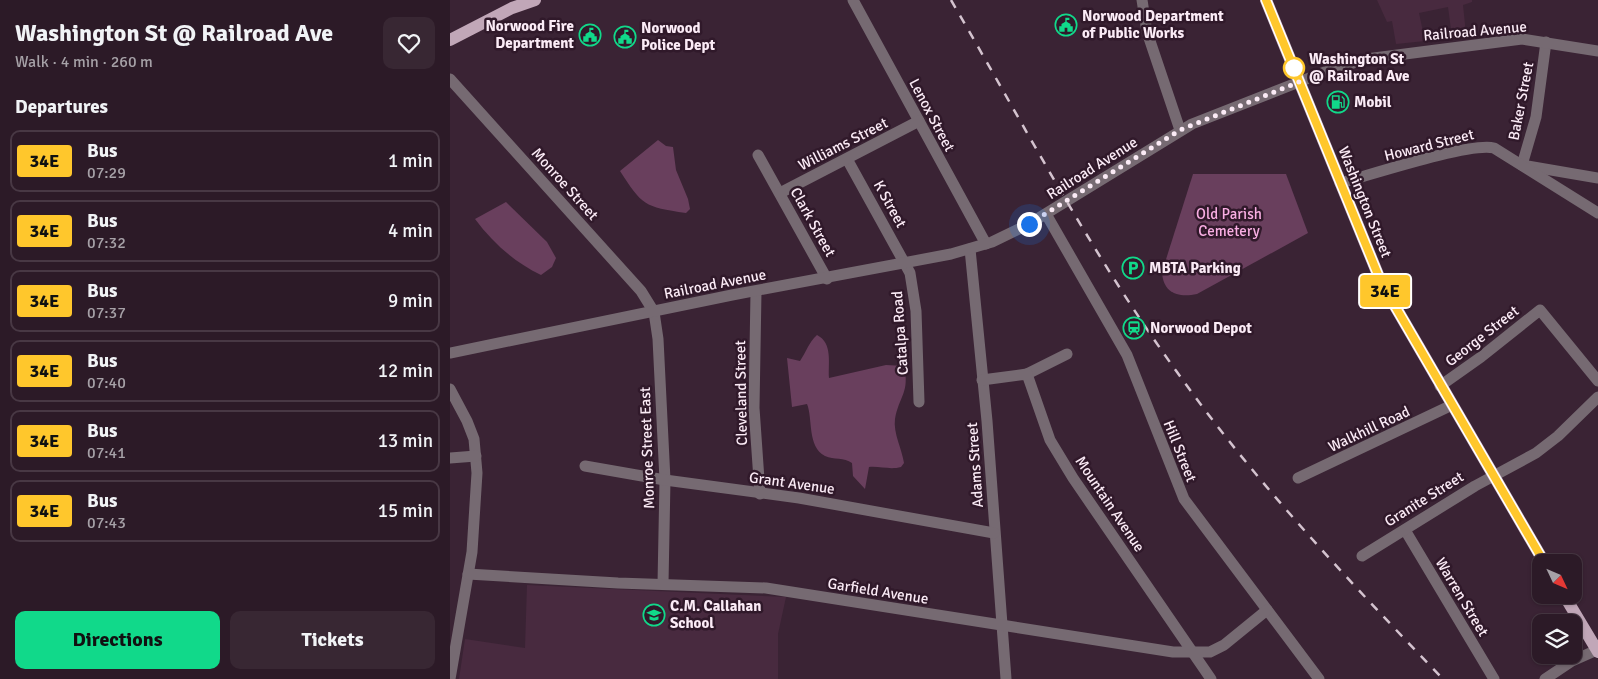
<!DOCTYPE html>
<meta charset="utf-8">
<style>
body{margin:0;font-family:Signika,sans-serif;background:#382733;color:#f1f3f6;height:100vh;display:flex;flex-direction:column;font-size:19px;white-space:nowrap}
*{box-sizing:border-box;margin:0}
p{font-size:16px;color:#a6a1a7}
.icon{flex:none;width:28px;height:28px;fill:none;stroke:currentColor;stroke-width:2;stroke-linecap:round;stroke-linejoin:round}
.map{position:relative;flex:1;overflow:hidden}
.panel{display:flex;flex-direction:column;background:#2c1a27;width:450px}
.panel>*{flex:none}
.badge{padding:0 10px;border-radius:4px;font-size:18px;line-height:32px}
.needle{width:32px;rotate:134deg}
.controls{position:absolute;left:1082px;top:554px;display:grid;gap:10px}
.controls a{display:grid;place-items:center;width:50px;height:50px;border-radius:10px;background:#2c1a27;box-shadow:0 1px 4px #0004,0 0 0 1px #483844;font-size:25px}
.you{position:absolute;width:25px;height:25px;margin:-12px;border:4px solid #fff;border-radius:50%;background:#1a73e8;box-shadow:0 0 0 8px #1a73e833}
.map>.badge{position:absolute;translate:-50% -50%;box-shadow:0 0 0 2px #fff}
h2{padding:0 15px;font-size:19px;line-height:45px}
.round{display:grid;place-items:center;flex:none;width:52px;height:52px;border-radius:10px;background:#382733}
.overview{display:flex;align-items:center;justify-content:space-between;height:85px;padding:0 15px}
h1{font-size:24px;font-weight:700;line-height:38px}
.button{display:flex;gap:10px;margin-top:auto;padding:10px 15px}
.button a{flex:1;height:58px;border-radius:10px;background:#11d98a;color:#111;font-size:20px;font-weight:700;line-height:58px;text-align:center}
.button a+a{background:#382733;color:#f1f3f6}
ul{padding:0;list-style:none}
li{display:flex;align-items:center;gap:15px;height:62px;margin:0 10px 8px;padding:0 5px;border:2px solid #483844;border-radius:10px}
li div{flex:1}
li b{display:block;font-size:19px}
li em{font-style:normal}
li .badge{min-width:55px;font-weight:700;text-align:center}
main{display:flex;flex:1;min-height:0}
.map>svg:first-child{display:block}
.built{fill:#482a3f}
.green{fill:#693f5d}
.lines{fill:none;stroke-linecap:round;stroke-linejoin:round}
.minor{stroke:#766a72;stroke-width:11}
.major{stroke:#c1a7b8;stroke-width:12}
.rail{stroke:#d4c3cf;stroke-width:2.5;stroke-dasharray:9 9;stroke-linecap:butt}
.line-casing{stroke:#fff;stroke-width:11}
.line{stroke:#ffc72c;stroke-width:8}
.walk{stroke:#fbebf6;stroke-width:5;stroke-dasharray:0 9}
.stop-dot{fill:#fff;stroke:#ffc72c;stroke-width:2.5}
.labels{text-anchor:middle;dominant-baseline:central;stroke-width:5;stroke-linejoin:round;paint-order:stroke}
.poi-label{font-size:15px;font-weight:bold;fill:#fbebf6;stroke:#30192a;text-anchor:start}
.street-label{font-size:15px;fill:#fbebf6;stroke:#30192a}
.stop-label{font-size:15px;font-weight:bold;fill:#fbebf6;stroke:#30192a;text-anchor:start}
.park-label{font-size:15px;fill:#f9aee3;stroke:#30192a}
</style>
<main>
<section class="panel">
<div class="overview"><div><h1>Washington St @ Railroad Ave</h1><p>Walk · 4 min · 260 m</p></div><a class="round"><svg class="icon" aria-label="heart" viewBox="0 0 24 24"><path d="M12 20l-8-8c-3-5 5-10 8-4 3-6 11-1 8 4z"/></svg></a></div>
<h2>Departures</h2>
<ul>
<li><span class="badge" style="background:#ffc72c;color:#111">34E</span><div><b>Bus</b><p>07:29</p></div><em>1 min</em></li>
<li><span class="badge" style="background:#ffc72c;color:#111">34E</span><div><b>Bus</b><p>07:32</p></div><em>4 min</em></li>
<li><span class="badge" style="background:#ffc72c;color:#111">34E</span><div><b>Bus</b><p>07:37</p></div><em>9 min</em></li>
<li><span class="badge" style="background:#ffc72c;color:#111">34E</span><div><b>Bus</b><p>07:40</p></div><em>12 min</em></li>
<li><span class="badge" style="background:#ffc72c;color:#111">34E</span><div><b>Bus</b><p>07:41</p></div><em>13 min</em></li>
<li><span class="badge" style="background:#ffc72c;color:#111">34E</span><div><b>Bus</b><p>07:43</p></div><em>15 min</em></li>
</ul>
<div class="button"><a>Directions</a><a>Tickets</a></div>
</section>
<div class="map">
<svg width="1148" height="679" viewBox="0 0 1148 679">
<rect width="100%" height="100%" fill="#3a2334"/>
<g class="built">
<path d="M927,0H1022V2L1013,5L1016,34L1002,37L998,7L969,13L975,41L946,44L942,21L937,22Z"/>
<path d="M77,585L336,597L328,634V679H9L15,639L75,648Z"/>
</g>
<g class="green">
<path d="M208,140L216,146L223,147L226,170L238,199L240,209L236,213C194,207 192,205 170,171Z"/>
<path d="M743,174H836L858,233L747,294C728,298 713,293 712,272Z"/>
<path d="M56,202L97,242L106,258L102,267L91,275C64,262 43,243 25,219Z"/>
<path d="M367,335C383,343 378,363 379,378L436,365L454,366C460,393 449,396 445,419C443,433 452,449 454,463L451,467C440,470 430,466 419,467L415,489L403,476L402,463C394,457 384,460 375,456C357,447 363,418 357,404L342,407L337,358L350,361C356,352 359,342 367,335Z"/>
</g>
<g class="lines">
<g class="minor">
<path d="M403,0L536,244"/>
<path d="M692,0L697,32L730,130"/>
<path d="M1096,42L1086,117L1072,165L1148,178"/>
<path d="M0,79L191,291L204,312L208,339L215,480L213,584"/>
<path d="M308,155L377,279"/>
<path d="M397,159L460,273L466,311L469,402"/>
<path d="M890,183C920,175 1020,142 1044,148L1148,213"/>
<path d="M330,193L469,121"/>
<path d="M596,214L677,355L734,499L869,679"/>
<path d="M520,249L537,421L556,679"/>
<path d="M306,292L304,408L310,494"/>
<path d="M0,353L282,295L501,254L542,242L579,224L742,124L877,71L916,59L1072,39L1148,51"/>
<path d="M577,374L617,354"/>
<path d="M532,380L577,374L600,440L623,478L761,679"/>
<path d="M990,386L1031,357L1090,310L1148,381"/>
<path d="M0,389L17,421L24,439L27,473L22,552L0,679"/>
<path d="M0,458L26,456"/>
<path d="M135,466L215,480L349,498L544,533"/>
<path d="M848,478L1002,405"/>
<path d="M955,530L1044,679"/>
<path d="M912,556L1025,486L1086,453L1108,436L1148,397"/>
<path d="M18,574L168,583L316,588L723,652H760L774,645L817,610"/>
<path d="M1095,679L1122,661L1147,650"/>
</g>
<g class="major">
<path d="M816,0L931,282L1094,562"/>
<path d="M0,40L62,8L85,0"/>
<path d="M1114,595L1148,652"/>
</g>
<path class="rail" d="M501,0C574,125 642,255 727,372C806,483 899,581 993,679"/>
</g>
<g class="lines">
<g class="line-casing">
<path id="line" d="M816,0L931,282L1094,562"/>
</g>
<use href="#line" class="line"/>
<path class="walk" d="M579,224L730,130L849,82L844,68"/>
</g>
<defs>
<g id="civic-ring" transform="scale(1.125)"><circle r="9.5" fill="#30192a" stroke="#11d98a" stroke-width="1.5"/><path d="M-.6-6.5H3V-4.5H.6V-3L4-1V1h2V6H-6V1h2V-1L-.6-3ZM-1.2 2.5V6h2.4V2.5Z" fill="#11d98a"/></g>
<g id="fuel-ring" transform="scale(1.125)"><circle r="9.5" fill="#30192a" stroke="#11d98a" stroke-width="1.5"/><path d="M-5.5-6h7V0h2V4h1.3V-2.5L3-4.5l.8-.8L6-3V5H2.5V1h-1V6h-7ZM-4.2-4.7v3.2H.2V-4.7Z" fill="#11d98a"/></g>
<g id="parking-ring" transform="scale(1.125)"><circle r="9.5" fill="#30192a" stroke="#11d98a" stroke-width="1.5"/><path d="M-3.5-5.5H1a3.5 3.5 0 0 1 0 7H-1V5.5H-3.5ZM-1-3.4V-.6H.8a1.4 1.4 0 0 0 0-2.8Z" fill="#11d98a"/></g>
<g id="station-ring" transform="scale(1.125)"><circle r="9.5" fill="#30192a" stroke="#11d98a" stroke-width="1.5"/><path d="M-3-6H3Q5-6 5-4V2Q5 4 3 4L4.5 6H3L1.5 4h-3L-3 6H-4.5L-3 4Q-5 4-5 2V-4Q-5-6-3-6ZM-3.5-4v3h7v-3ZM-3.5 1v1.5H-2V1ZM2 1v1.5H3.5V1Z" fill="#11d98a"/></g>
<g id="school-ring" transform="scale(1.125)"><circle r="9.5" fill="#30192a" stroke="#11d98a" stroke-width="1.5"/><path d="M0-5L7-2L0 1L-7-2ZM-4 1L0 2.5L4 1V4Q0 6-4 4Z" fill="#11d98a"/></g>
</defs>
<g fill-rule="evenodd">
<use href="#civic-ring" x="616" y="25"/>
<use href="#civic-ring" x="140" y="35"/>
<use href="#civic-ring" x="175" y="37"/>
<use href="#fuel-ring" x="888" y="102"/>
<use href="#parking-ring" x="683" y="268"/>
<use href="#station-ring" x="684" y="328"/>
<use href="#school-ring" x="204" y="615"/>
</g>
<circle class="stop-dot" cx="844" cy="68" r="10"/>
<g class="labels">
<g class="poi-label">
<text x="632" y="16">Norwood Department<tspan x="632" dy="17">of Public Works</tspan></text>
<text x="124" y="26" text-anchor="end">Norwood Fire<tspan x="124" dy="17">Department</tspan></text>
<text x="191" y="28">Norwood<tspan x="191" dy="17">Police Dept</tspan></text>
<text x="904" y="102">Mobil</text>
<text x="699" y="268">MBTA Parking</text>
<text x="700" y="328">Norwood Depot</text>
<text x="220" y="606">C.M. Callahan<tspan x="220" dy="17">School</tspan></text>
</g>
<g class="street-label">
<text transform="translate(1025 31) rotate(-5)">Railroad Avenue</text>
<text transform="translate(1071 101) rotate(-79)">Baker Street</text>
<text transform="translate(482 115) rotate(62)">Lenox Street</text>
<text transform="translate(393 144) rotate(-27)">Williams Street</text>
<text transform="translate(979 145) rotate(-14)">Howard Street</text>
<text transform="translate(642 168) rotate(-32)">Railroad Avenue</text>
<text transform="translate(115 184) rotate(48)">Monroe Street</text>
<text transform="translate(915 202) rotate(68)">Washington Street</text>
<text transform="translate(440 204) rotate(61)">K Street</text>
<text transform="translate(363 222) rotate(61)">Clark Street</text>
<text transform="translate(265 284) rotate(-11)">Railroad Avenue</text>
<text transform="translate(450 333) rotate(-94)">Catalpa Road</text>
<text transform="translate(1032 336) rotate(-38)">George Street</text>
<text transform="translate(291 393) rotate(-91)">Cleveland Street</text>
<text transform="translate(919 429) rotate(-25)">Walkhill Road</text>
<text transform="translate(197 448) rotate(-92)">Monroe Street East</text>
<text transform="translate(730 451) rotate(68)">Hill Street</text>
<text transform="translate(525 465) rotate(-94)">Adams Street</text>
<text transform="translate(342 483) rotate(8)">Grant Avenue</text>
<text transform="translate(974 499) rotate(-32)">Granite Street</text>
<text transform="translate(660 504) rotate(56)">Mountain Avenue</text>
<text transform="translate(428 591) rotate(9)">Garfield Avenue</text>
<text transform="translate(1012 597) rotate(59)">Warren Street</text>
</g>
<g class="stop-label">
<text x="859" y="59">Washington St<tspan x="859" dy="17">@ Railroad Ave</tspan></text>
</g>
<g class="park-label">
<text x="779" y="214">Old Parish<tspan x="779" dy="17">Cemetery</tspan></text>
</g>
</g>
</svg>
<div class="controls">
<a><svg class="needle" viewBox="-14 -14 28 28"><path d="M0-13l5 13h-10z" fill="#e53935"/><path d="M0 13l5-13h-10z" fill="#a6a1a7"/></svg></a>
<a><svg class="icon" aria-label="layers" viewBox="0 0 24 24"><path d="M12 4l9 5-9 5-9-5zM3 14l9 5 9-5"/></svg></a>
</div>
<div class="you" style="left:579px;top:224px"></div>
<b class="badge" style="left:935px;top:291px;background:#ffc72c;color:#111">34E</b>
</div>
</main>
